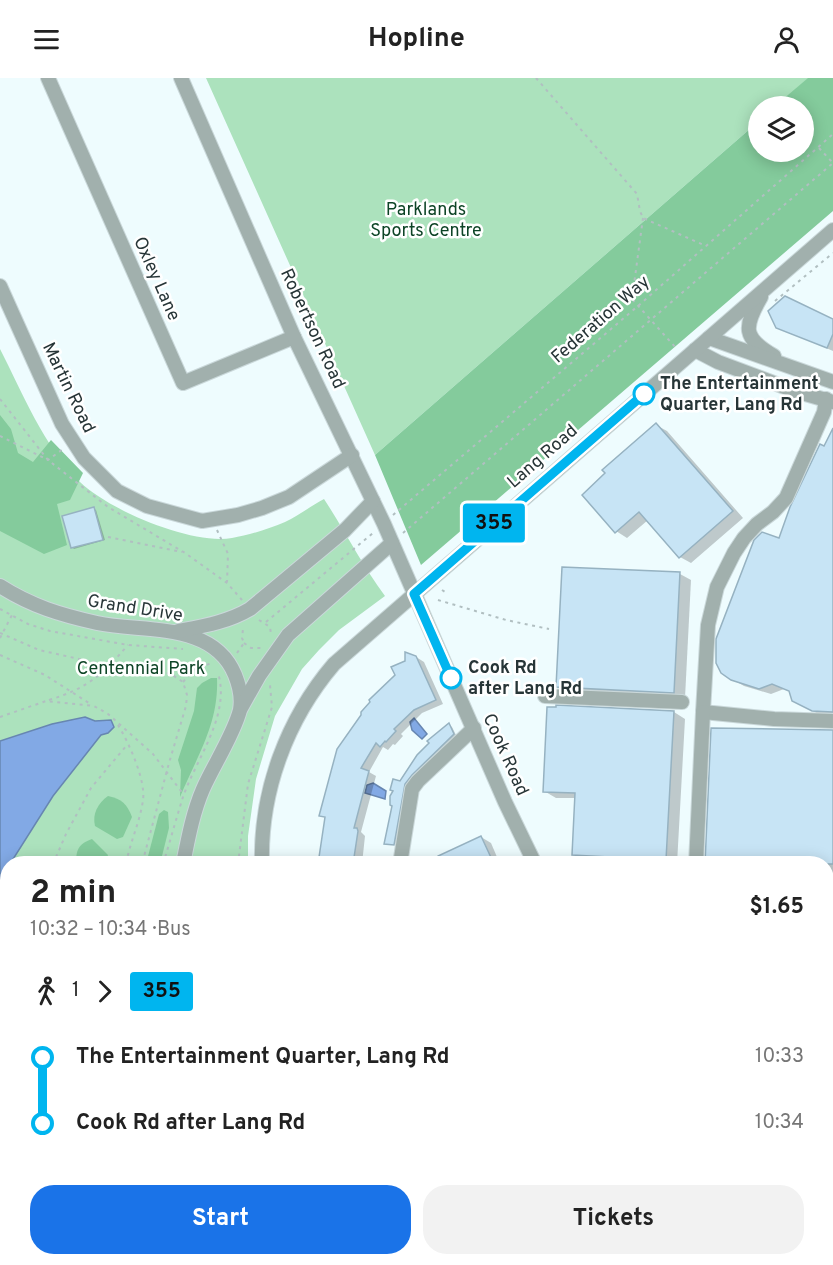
<!DOCTYPE html>
<meta charset="utf-8">
<style>
body{margin:0;font-family:Overpass,sans-serif;background:#f2f2f2;color:#222;height:100vh;display:flex;flex-direction:column;font-size:22px;white-space:nowrap}
*{box-sizing:border-box;margin:0}
p{font-size:20px;color:#767676}
.icon{flex:none;width:33px;height:33px;fill:none;stroke:currentColor;stroke-width:2;stroke-linecap:round;stroke-linejoin:round}
.map{position:relative;flex:1;overflow:hidden}
.drawer{position:absolute;left:0px;top:778px;width:834px;height:410px;display:flex;flex-direction:column;background:#fff;border-radius:24px 24px 0 0;box-shadow:0 3px 15px #0003}
.drawer>*{flex:none}
.badge{padding:0 12px;border-radius:4px;font-size:21px;line-height:39px}
.fabs{position:absolute;left:748px;top:18px;display:grid;gap:12px}
.fabs a{display:grid;place-items:center;width:66px;height:66px;border-radius:50%;background:#fff;box-shadow:0 3px 15px #0003;font-size:30px}
.map>.badge{position:absolute;translate:-50% -50%;box-shadow:0 0 0 3px #fff}
.legs{display:flex;align-items:center;gap:9px;height:66px;padding:0 30px;font-size:20px}
.legs p{margin-inline-start:auto}
.overview{display:flex;align-items:center;justify-content:space-between;height:102px;padding:0 30px}
h1{font-size:33px;font-weight:700;line-height:45px}
.button{display:flex;gap:12px;margin-top:auto;padding:12px 30px}
.button a{flex:1;height:69px;border-radius:24px;background:#1a73e8;color:#fff;font-size:24px;font-weight:700;line-height:69px;text-align:center}
.button a+a{background:#f2f2f2;color:#222}
ul{padding:0 30px;list-style:none}
li{display:flex;align-items:center;gap:21px;height:66px;font-size:22px}
li i{display:grid;place-items:center;width:9px;height:100%;margin:0 8px;background:currentColor}
li i::after{content:'';width:15px;height:15px;margin:-8px;border:4px solid;border-radius:50%;background:#fff}
li p{margin-inline-start:auto}
li:first-child i{background:linear-gradient(#0000 50%,currentColor 0)}
li:last-child i{background:linear-gradient(currentColor 50%,#0000 0)}
header{display:flex;justify-content:space-between;align-items:center;height:78px;padding:0 30px;background:#fff;font-size:27px;font-weight:700}
.map>svg:first-child{display:block}
.green{fill:#ace2bd}
.forest{fill:#84cb9c}
.water{fill:#82a9e5;stroke:#6786b1;stroke-width:1.5}
.shadow{fill:#0003}
.building{fill:#c7e4f5;stroke:#96b2c1;stroke-width:1.5}
.lines{fill:none;stroke-linecap:round;stroke-linejoin:round}
.minor-casing{stroke:#cad8da;stroke-width:16}
.path{stroke:#b1bfc1;stroke-width:2;stroke-dasharray:3 4.5;stroke-linecap:butt}
.minor{stroke:#a1b0ad;stroke-width:14}
.line-1-casing{stroke:#fff;stroke-width:14}
.line-1{stroke:#00b5ef;stroke-width:9}
.stop-1-dot{fill:#fff;stroke:#00b5ef;stroke-width:3}
.labels{text-anchor:middle;dominant-baseline:central;stroke-width:5;stroke-linejoin:round;paint-order:stroke}
.park-label{font-size:18px;fill:#0d4426;stroke:#fff}
.street-label{font-size:18px;fill:#273537;stroke:#fff}
.stop-label{font-size:18px;font-weight:bold;fill:#273537;stroke:#fff;text-anchor:start}
</style>
<header><svg class="icon" aria-label="menu" viewBox="0 0 24 24"><path d="M4 6h16M4 12h16M4 18h16"/></svg>Hopline<svg class="icon" aria-label="person" viewBox="0 0 24 24"><circle cx="12" cy="8" r="4"/><path d="M4 21q1-7 8-7t8 7"/></svg></header>
<div class="map">
<svg width="833" height="1187" viewBox="0 0 833 1187">
<rect width="100%" height="100%" fill="#eefcfe"/>
<g class="green">
<path d="M206,0H809L776,28H759V43L375,377Z"/>
<path d="M0,271C23,316 43,367 80,404C109,432 191,467 232,460C249,457 269,451 285,444C298,438 311,428 324,421C345,453 362,487 385,518L339,552L319,572L302,591L275,638L256,701L248,758V786H8V1180H425L429,1187H0Z"/>
<path d="M826,896L833,897V1006L827,994Z"/>
</g>
<g class="forest">
<path d="M808,0H833V133L421,487L375,377L759,43V74H804V28H775Z"/>
<path d="M0,337L11,351L18,375L33,384L51,362L83,395L70,422L57,426L67,467L44,476L0,453Z"/>
<path d="M211,600H217C219,646 197,678 180,719L181,692L178,682L194,633L197,610L202,605Z"/>
<path d="M108,718C122,721 127,726 132,739L123,759L117,761L95,748C92,736 98,725 108,718Z"/>
<path d="M164,732L168,734L169,750L160,786H146L159,736Z"/>
<path d="M92,761L108,777L105,786H76C76,772 78,766 92,761Z"/>
<path d="M7,1094H8L7,1153C0,1143 0,1107 5,1095Z"/>
</g>
<g class="water">
<path d="M85,639L95,643L111,642L114,649L108,655L101,657L53,718L10,786H8L7,790L0,804V663L52,646Z"/>
<path d="M414,640L427,656L422,661L412,652L410,644Z"/>
<path d="M373,705L386,713L385,721L365,715L367,707Z"/>
</g>
<g class="shadow">
<path d="M833,243V273L777,249Z"/>
<path d="M656,347L667,353L743,440L691,485L680,479L648,442L627,460L616,453Z"/>
<path d="M833,355V640L818,636L806,629L791,614L784,611L771,616L744,608L732,601L779,462L824,370Z"/>
<path d="M94,431L96,432L105,462L74,471L72,469Z"/>
<path d="M680,496L691,502L685,620L569,615L558,609Z"/>
<path d="M413,577L424,584L443,626L422,635L401,656L403,658L395,667L393,666L388,672L383,669L369,694L376,698L361,754L365,758L362,786H320L326,740L321,737L396,597Z"/>
<path d="M674,634L685,641L677,786L584,783L573,776L576,720H556L544,713Z"/>
<path d="M449,647L452,649L457,659L415,698L397,768L388,753L400,705Z"/>
<path d="M833,653V812H826V786H706Z"/>
<path d="M481,759L491,765L500,786H478Z"/>
<path d="M826,880L831,888L826,889Z"/>
<path d="M826,1027L833,1038V1046L826,1055Z"/>
<path d="M826,1056H833V1138L826,1136Z"/>
<path d="M505,1180H553L547,1184L549,1187H510Z"/>
<path d="M592,1180H612L613,1187H597Z"/>
</g>
<g class="building">
<path d="M785,218L833,241V256L827,270L776,250L768,233Z"/>
<path d="M656,345L733,433L679,480L639,434L615,455L582,417L605,395L602,392Z"/>
<path d="M833,350V634L812,633L792,623L789,613L772,606L759,611L731,602L721,595L716,585V561L754,462L762,454L779,460L790,429L820,366L824,368Z"/>
<path d="M94,429L103,462L71,470L62,438Z"/>
<path d="M562,489L680,494L674,615L556,609Z"/>
<path d="M405,574L416,578L436,622L414,632L394,651L396,653L386,664L385,663L380,669L376,665L361,690L369,693L354,750H357L358,753L353,786H318L325,739L319,738L337,671L361,637V634L370,624L369,622L395,597L391,589L405,583Z"/>
<path d="M556,627L674,633L666,782L572,777L575,715L543,714L547,629H556Z"/>
<path d="M449,645L454,656L412,697L405,706L394,767L384,766L392,728L390,727V718L393,713L390,712L393,701L400,703L417,677L429,665L427,663Z"/>
<path d="M711,650L833,652V786H705Z"/>
<path d="M481,758L494,786H437L438,778Z"/>
</g>
<g class="lines">
<g class="minor-casing">
<g id="minor">
<path d="M48,0L183,305L294,259"/>
<path d="M181,0L294,259L384,446L505,724L535,786"/>
<path d="M0,208L62,346L84,380L117,413L147,428L202,443L238,437L262,430L289,419L352,377"/>
<path d="M761,219C743,250 743,260 774,278"/>
<path d="M709,260L833,304"/>
<path d="M695,272L718,284L795,313L833,324"/>
<path d="M826,321L824,334L786,420L773,434L757,446L744,460L734,475L717,509L708,547L703,634L774,641L833,643"/>
<path d="M0,508C31,528 61,537 97,545C144,555 213,543 235,597C239,607 242,621 240,632C234,656 213,688 203,711C193,734 188,761 183,786"/>
<path d="M178,553C204,548 228,544 250,531L345,452L373,423"/>
<path d="M545,618L682,624"/>
<path d="M241,630L259,598L288,557L392,465"/>
<path d="M262,786C260,713 287,641 334,586L833,152"/>
<path d="M400,786L412,711L418,703L474,650"/>
<path d="M696,786L703,634"/>
<path d="M826,1047L833,1045"/>
<path d="M826,1169L833,1173"/>
<path d="M219,1180L223,1187"/>
<path d="M444,1180L449,1187"/>
<path d="M616,1180L621,1187"/>
<path d="M761,1180L771,1187"/>
<path d="M70,1187L76,1180"/>
<path d="M675,1187L684,1180"/>
</g>
</g>
<g class="path">
<path d="M536,0L637,116L640,133L643,140L706,168"/>
<path d="M819,70L833,85"/>
<path d="M643,140L632,221L676,270"/>
<path d="M775,223L833,175"/>
<path d="M0,321L48,382L108,429L185,475L227,505L242,522"/>
<path d="M0,358L48,382L63,371"/>
<path d="M393,437L638,228L833,56"/>
<path d="M217,452L228,476L227,504"/>
<path d="M403,455L833,85"/>
<path d="M108,459L182,474"/>
<path d="M442,512L445,514"/>
<path d="M438,522L506,542L549,551"/>
<path d="M0,531L28,546L50,553L128,567L183,571"/>
<path d="M259,542L270,549L271,556"/>
<path d="M266,544L373,455"/>
<path d="M0,555L39,572L110,588L154,592L171,596L183,604L187,617L186,628L169,685L142,786"/>
<path d="M0,560L12,537"/>
<path d="M244,565L251,570H262"/>
<path d="M237,575L244,565L242,560L243,551"/>
<path d="M0,577L45,597L92,627"/>
<path d="M183,604L195,591L212,585"/>
<path d="M49,622C88,610 102,597 128,567"/>
<path d="M0,639L46,623L94,628L108,636L153,676L184,717"/>
<path d="M118,647C128,663 146,702 143,722C140,744 130,764 126,786"/>
<path d="M53,786L66,756L91,710L127,667"/>
<path d="M163,786C170,764 176,741 183,719C196,681 231,637 218,595"/>
<path d="M238,786L248,706L272,629L270,607"/>
<path d="M0,942L8,908"/>
<path d="M0,1004L8,1037"/>
<path d="M0,1143L8,1141"/>
<path d="M48,1180L56,1187"/>
<path d="M172,1180L175,1187"/>
<path d="M185,1180L188,1187"/>
<path d="M344,1180L348,1187"/>
<path d="M643,1187L652,1180"/>
</g>
<use href="#minor" class="minor"/>
</g>
<g class="lines">
<g class="line-1-casing">
<path id="line-1" d="M451,600L414,516L644,316"/>
</g>
<use href="#line-1" class="line-1"/>
</g>
<g class="stop-1-dot">
<circle cx="644" cy="316" r="10"/>
<circle cx="451" cy="600" r="10"/>
</g>
<g class="labels">
<g class="park-label">
<text x="426" y="132">Parklands<tspan x="426" dy="21">Sports Centre</tspan></text>
<text x="141" y="591">Centennial Park</text>
</g>
<g class="street-label">
<text transform="translate(156 201) rotate(66)">Oxley Lane</text>
<text transform="translate(601 242) rotate(-41)">Federation Way</text>
<text transform="translate(312 251) rotate(65)">Robertson Road</text>
<text transform="translate(68 310) rotate(64)">Martin Road</text>
<text transform="translate(543 379) rotate(-41)">Lang Road</text>
<text transform="translate(135 531) rotate(9)">Grand Drive</text>
<text transform="translate(505 677) rotate(66)">Cook Road</text>
</g>
<g class="stop-label">
<text x="660" y="306">The Entertainment<tspan x="660" dy="21">Quarter, Lang Rd</tspan></text>
<text x="468" y="590">Cook Rd<tspan x="468" dy="21">after Lang Rd</tspan></text>
</g>
</g>
</svg>
<div class="fabs">
<a><svg class="icon" aria-label="layers" viewBox="0 0 24 24"><path d="M12 4l9 5-9 5-9-5zM3 14l9 5 9-5"/></svg></a>
</div>
<b class="badge" style="left:494px;top:445px;background:#00b5ef;color:#111">355</b>
<section class="drawer">
<div class="overview"><div><h1>2 min</h1><p>10:32 – 10:34 · Bus</p></div><b>$1.65</b></div>
<div class="legs"><svg class="icon" aria-label="walk" viewBox="0 0 24 24"><circle cx="13" cy="4" r="2"/><path d="M13 8l-2 6 4 7M11 14l-3 7M7 12l3-4h3l4 4"/></svg>1<svg class="icon" aria-label="forward" viewBox="0 0 24 24"><path d="M9 5l7 7-7 7"/></svg><b class="badge" style="background:#00b5ef;color:#111">355</b></div>
<ul>
<li><i style="color:#00b5ef"></i><b>The Entertainment Quarter, Lang Rd</b><p>10:33</p></li>
<li><i style="color:#00b5ef"></i><b>Cook Rd after Lang Rd</b><p>10:34</p></li>
</ul>
<div class="button"><a>Start</a><a>Tickets</a></div>
</section>
</div>
